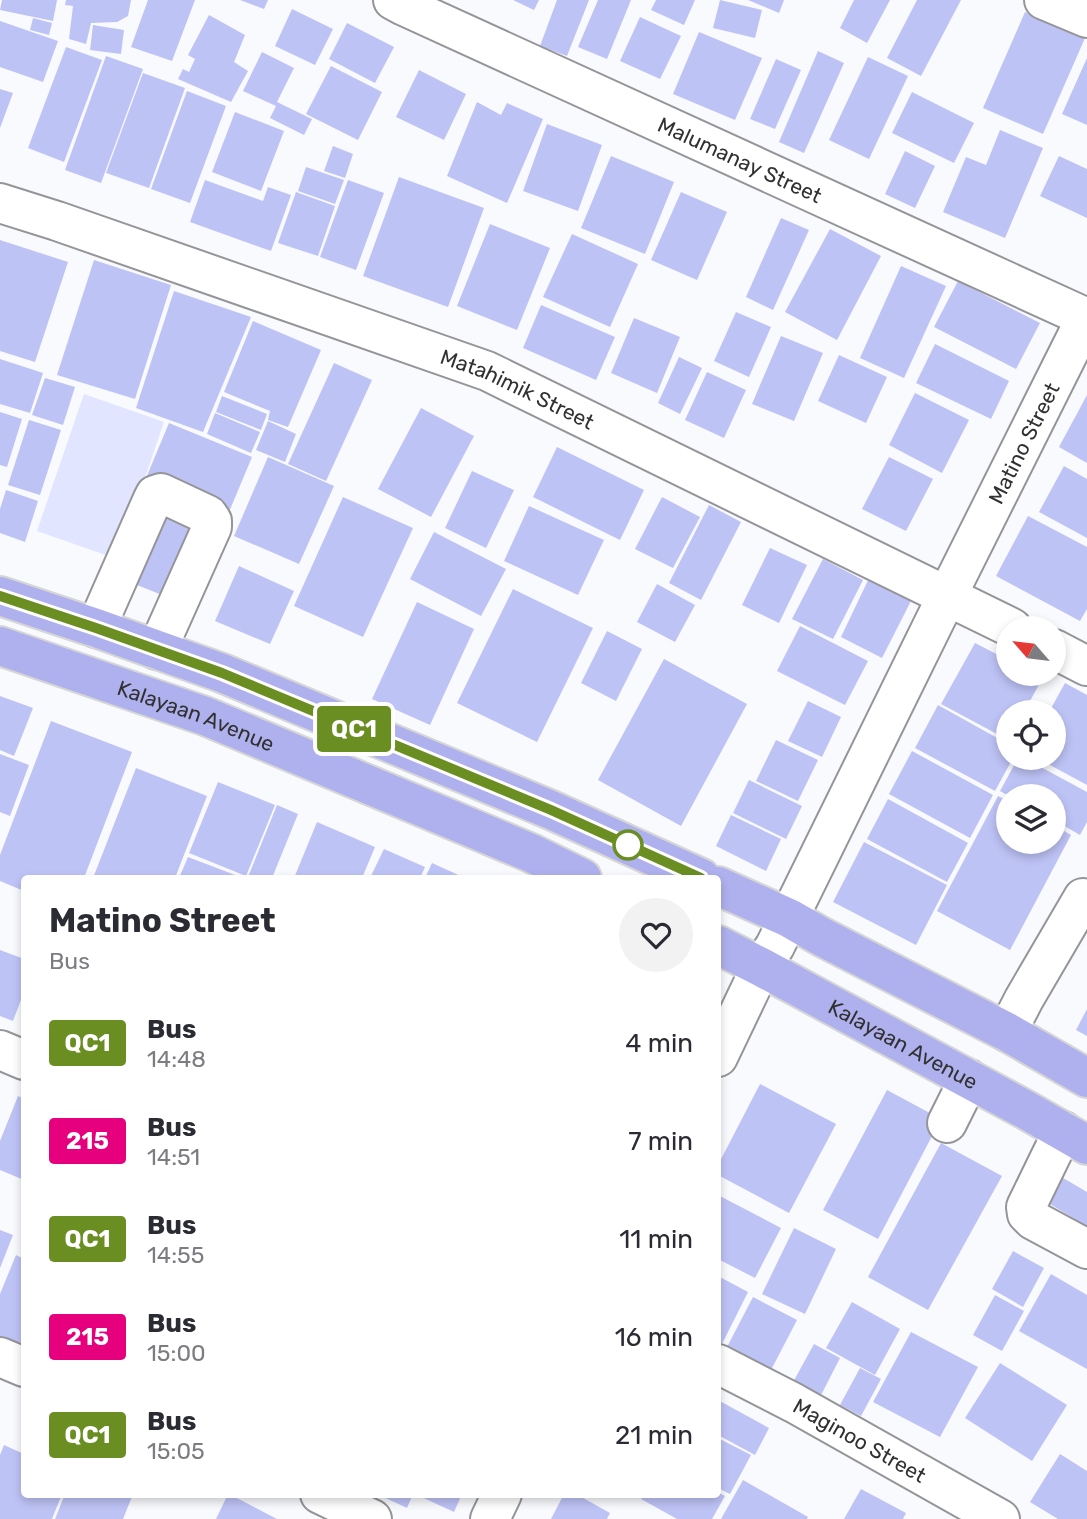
<!DOCTYPE html>
<style>
body{margin:0;font-family:Rubik,sans-serif;background:#f2f2f3;color:#2b2b33;height:100vh;display:flex;flex-direction:column;font-size:26px;white-space:nowrap}
*{box-sizing:border-box;margin:0}
p{font-size:23px;color:#7c7c81}
.icon{flex:none;width:38px;height:38px;fill:none;stroke:currentColor;stroke-width:2;stroke-linecap:round;stroke-linejoin:round}
.map{position:relative;flex:1;overflow:hidden}
.sheet{position:absolute;left:21px;top:875px;width:700px;height:623px;display:flex;flex-direction:column;background:#fff;border-radius:7px;box-shadow:0 4px 10px #0003}
.sheet>*{flex:none}
.badge{padding:0 14px;border-radius:5px;font-size:24px;line-height:46px}
.needle{width:46px;rotate:298deg}
.tools{position:absolute;left:996px;top:616px;display:grid;gap:14px}
.tools a{display:grid;place-items:center;width:70px;height:70px;border-radius:50%;background:#fff;box-shadow:0 4px 10px #0003;font-size:35px}
.map>.badge{position:absolute;translate:-50% -50%;box-shadow:0 0 0 4px #fff}
.round{display:grid;place-items:center;flex:none;width:74px;height:74px;border-radius:37px;background:#f2f2f3}
.head{display:flex;align-items:center;justify-content:space-between;height:119px;padding:0 28px}
h1{font-size:33px;font-weight:700;line-height:52px}
ul{padding:0;list-style:none}
li{display:flex;align-items:center;gap:21px;height:98px;padding:0 28px}
li div{flex:1}
li b{display:block;font-size:26px}
li em{font-style:normal}
li .badge{min-width:77px;font-weight:700;text-align:center}
.map>svg:first-child{display:block}
.green{fill:#e1e5ff}
.building{fill:#bec3f6}
.lines{fill:none;stroke-linecap:round;stroke-linejoin:round}
.minor-casing{stroke:#959599;stroke-width:42}
.major-casing{stroke:#d6d6d6;stroke-width:42}
.minor{stroke:#fff;stroke-width:38}
.major{stroke:#afb1ee;stroke-width:38}
.line-casing{stroke:#fff;stroke-width:16}
.line{stroke:#6b8e23;stroke-width:10}
.stop-dot{fill:#fff;stroke:#6b8e23;stroke-width:3.5}
.labels{text-anchor:middle;dominant-baseline:central;stroke-width:6;stroke-linejoin:round;paint-order:stroke}
.street-label{font-size:21px;fill:#313132;stroke:#f9fafe}
</style>
<div class="map">
<svg width="1087" height="1519" viewBox="0 0 1087 1519">
<rect width="100%" height="100%" fill="#f9fafe"/>
<path class="green" d="M84,394L164,422L117,559L37,531Z"/>
<g class="building">
<path d="M2,0H57L53,21L0,10Z"/>
<path d="M66,0H131L128,16L117,22L91,23L86,44L69,39L73,6L65,5Z"/>
<path d="M148,0H195L172,61L131,47Z"/>
<path d="M240,0H268L264,9Z"/>
<path d="M513,0H539L534,10Z"/>
<path d="M557,0H589L567,56L540,46Z"/>
<path d="M598,0H631L607,59L578,47Z"/>
<path d="M656,0H695L684,25L651,10Z"/>
<path d="M720,0L762,10L755,38L713,28Z"/>
<path d="M748,0H784L779,13Z"/>
<path d="M854,0H890L867,43L840,28Z"/>
<path d="M917,0H961L921,76L887,58Z"/>
<path d="M292,9L333,29L315,65L275,46Z"/>
<path d="M1025,12L1085,38L1043,134L983,108Z"/>
<path d="M209,15L245,35L234,62L248,71L231,102L178,79L183,69L189,72L195,59L188,55Z"/>
<path d="M640,17L681,36L660,79L620,61Z"/>
<path d="M33,18L52,23L49,35L30,30Z"/>
<path d="M0,21L58,41L43,82L0,67Z"/>
<path d="M347,23L394,47L375,83L329,59Z"/>
<path d="M93,25L124,30L121,54L90,50Z"/>
<path d="M699,32L762,58L735,120L673,94Z"/>
<path d="M66,47L102,60L64,162L28,148Z"/>
<path d="M818,51L844,63L804,153L779,142Z"/>
<path d="M262,52L294,68L277,102L312,119L304,135L270,118L276,106L243,91Z"/>
<path d="M106,56L143,69L101,183L65,170Z"/>
<path d="M868,57L908,76L869,159L829,140Z"/>
<path d="M1087,58V125L1062,114Z"/>
<path d="M776,59L801,70L775,129L750,119Z"/>
<path d="M331,66L382,92L358,140L306,114Z"/>
<path d="M419,70L466,94L444,140L396,117Z"/>
<path d="M143,73L185,88L149,188L106,173Z"/>
<path d="M0,89L13,93L0,128Z"/>
<path d="M187,91L226,106L190,203L151,189Z"/>
<path d="M912,92L974,123L954,163L892,133Z"/>
<path d="M477,102L501,115L507,103L543,119L507,203L447,176Z"/>
<path d="M235,112L284,131L261,191L212,172Z"/>
<path d="M547,124L602,145L578,211L523,191Z"/>
<path d="M1000,130L1043,148L1005,238L943,212L966,157L986,165Z"/>
<path d="M333,146L353,154L345,178L324,171Z"/>
<path d="M905,151L935,166L915,208L885,194Z"/>
<path d="M611,156L674,182L645,254L581,228Z"/>
<path d="M1059,156L1087,169V218L1040,196Z"/>
<path d="M306,167L344,180L335,204L298,191Z"/>
<path d="M399,177L484,208L448,307L363,276Z"/>
<path d="M205,180L263,201L268,187L291,195L271,251L190,222Z"/>
<path d="M348,180L384,193L356,270L320,257Z"/>
<path d="M296,192L335,206L318,256L278,243Z"/>
<path d="M681,192L727,212L697,280L651,260Z"/>
<path d="M781,218L809,230L773,310L746,297Z"/>
<path d="M490,224L550,248L517,330L457,306Z"/>
<path d="M830,229L881,256L837,340L785,312Z"/>
<path d="M572,234L638,264L610,327L543,297Z"/>
<path d="M0,240L68,262L35,362L0,351Z"/>
<path d="M94,260L171,285L135,399L57,375Z"/>
<path d="M901,266L946,286L904,378L860,358Z"/>
<path d="M958,281L1040,323L1016,369L934,327Z"/>
<path d="M174,291L251,317L203,432L136,408Z"/>
<path d="M541,305L615,337L596,380L523,348Z"/>
<path d="M736,312L771,327L749,377L714,361Z"/>
<path d="M634,318L680,337L657,393L611,373Z"/>
<path d="M253,321L321,350L288,427L268,420L270,411L224,392Z"/>
<path d="M781,336L823,353L794,421L752,404Z"/>
<path d="M935,344L1009,381L991,419L916,383Z"/>
<path d="M839,355L887,377L866,423L818,401Z"/>
<path d="M679,357L702,368L680,414L658,403Z"/>
<path d="M0,359L43,373L30,413L0,404Z"/>
<path d="M334,363L372,380L326,481L288,464Z"/>
<path d="M707,372L746,390L724,438L685,420Z"/>
<path d="M45,378L75,387L63,425L32,415Z"/>
<path d="M915,393L969,420L942,473L889,445Z"/>
<path d="M1087,395V463L1059,447Z"/>
<path d="M222,396L267,414L261,430L216,412Z"/>
<path d="M421,408L474,436L431,517L378,489Z"/>
<path d="M0,412L22,419L7,467L0,465Z"/>
<path d="M215,413L260,432L251,453L207,434Z"/>
<path d="M29,420L61,430L40,495L8,485Z"/>
<path d="M268,421L296,434L285,462L256,450Z"/>
<path d="M169,423L252,457L229,512L146,478Z"/>
<path d="M557,447L644,490L620,540L533,497Z"/>
<path d="M268,457L334,486L299,564L234,536Z"/>
<path d="M889,457L933,479L906,531L862,509Z"/>
<path d="M1064,466L1087,479V538L1039,512Z"/>
<path d="M472,471L514,490L486,548L445,528Z"/>
<path d="M6,490L38,501L25,542L0,533V509Z"/>
<path d="M343,497L413,528L363,637L294,606Z"/>
<path d="M662,497L700,517L673,568L635,549Z"/>
<path d="M164,504L204,521L172,599L132,583Z"/>
<path d="M709,505L741,522L701,600L669,583Z"/>
<path d="M529,506L604,540L578,595L504,561Z"/>
<path d="M1028,516L1087,547V609L1080,621L996,576Z"/>
<path d="M434,532L506,569L481,616L410,579Z"/>
<path d="M770,548L807,565L779,623L742,605Z"/>
<path d="M823,559L863,580L833,639L792,619Z"/>
<path d="M239,566L294,591L270,644L215,621Z"/>
<path d="M871,574L914,595L882,658L841,637Z"/>
<path d="M657,584L695,605L675,642L637,622Z"/>
<path d="M513,589L593,628L537,742L457,703Z"/>
<path d="M417,602L474,629L430,725L372,699Z"/>
<path d="M800,626L868,661L845,705L777,671Z"/>
<path d="M607,631L642,649L616,701L581,683Z"/>
<path d="M975,643L1008,660V674H1033L1042,679L1024,712H1008V740L941,704Z"/>
<path d="M664,659L747,704L681,826L598,780Z"/>
<path d="M1065,683L1087,695V785L1037,758H1054V712H1049Z"/>
<path d="M0,696L33,708L14,756L0,750Z"/>
<path d="M808,701L841,717L822,757L788,741Z"/>
<path d="M938,705L1008,744V758H1013L995,791L915,748Z"/>
<path d="M51,721L132,752L84,878H24V891L0,881V855Z"/>
<path d="M776,740L818,760L798,801L756,781Z"/>
<path d="M912,751L993,795L970,838L889,794Z"/>
<path d="M0,754L29,765L10,816L0,812Z"/>
<path d="M1018,758H1024L1087,792V822L1080,835L1054,820V796H1009L1000,791Z"/>
<path d="M136,768L207,796L175,878H93Z"/>
<path d="M749,780L802,806L786,839L733,813Z"/>
<path d="M218,782L275,805L246,876L189,853Z"/>
<path d="M998,796L1008,801V842H1054V825L1071,835L1010,950L937,911Z"/>
<path d="M888,799L968,843L947,882L867,839Z"/>
<path d="M277,805L298,814L272,878H252L248,877Z"/>
<path d="M731,815L781,839L766,871L716,846Z"/>
<path d="M317,822L375,847L362,878H294Z"/>
<path d="M864,842L947,885L916,945L833,902Z"/>
<path d="M384,849L425,867L420,878H370Z"/>
<path d="M188,857L243,878H179Z"/>
<path d="M432,863L465,878H425Z"/>
<path d="M0,950L24,959V992L13,1021L0,1016Z"/>
<path d="M1087,1009V1036L1076,1030Z"/>
<path d="M760,1084L836,1124L789,1213L718,1175V1165Z"/>
<path d="M887,1090L941,1119L878,1239L823,1210Z"/>
<path d="M18,1096L24,1099V1180L0,1170V1141Z"/>
<path d="M941,1143L1002,1176L928,1310L868,1277Z"/>
<path d="M1058,1175L1087,1192V1226L1043,1200Z"/>
<path d="M718,1195L781,1228L755,1278L718,1259Z"/>
<path d="M794,1228L836,1249L805,1314L762,1294Z"/>
<path d="M0,1230L13,1235L0,1268Z"/>
<path d="M1013,1251L1044,1268L1023,1307L992,1289Z"/>
<path d="M16,1255L24,1259V1347L0,1337V1294Z"/>
<path d="M1051,1274L1087,1295V1369L1019,1331Z"/>
<path d="M718,1276L748,1292L722,1344L718,1341Z"/>
<path d="M995,1295L1024,1311L1002,1351L973,1335Z"/>
<path d="M753,1297L797,1320L771,1370L727,1347Z"/>
<path d="M852,1302L900,1329L875,1375L826,1348Z"/>
<path d="M911,1332L978,1367L940,1437L873,1402Z"/>
<path d="M814,1344L840,1358L819,1399L792,1384Z"/>
<path d="M1000,1363L1067,1405L1032,1461L965,1418Z"/>
<path d="M860,1368L881,1379L861,1416L840,1405Z"/>
<path d="M718,1400L769,1428L755,1455L718,1435Z"/>
<path d="M718,1438L751,1455L730,1494L718,1488Z"/>
<path d="M4,1445L24,1454V1494H62L52,1519H0V1455Z"/>
<path d="M1060,1454L1087,1471V1519H1058L1030,1502Z"/>
<path d="M743,1480L808,1517L807,1519H721Z"/>
<path d="M861,1489L906,1513L903,1519H844Z"/>
<path d="M718,1492L725,1496L712,1519H677L641,1499L644,1494H718Z"/>
<path d="M65,1494H133L123,1519H55Z"/>
<path d="M228,1494H229L277,1519H216Z"/>
<path d="M377,1494H413L407,1508Z"/>
<path d="M415,1494H462L454,1512Z"/>
<path d="M564,1494H576L610,1513L607,1519H551Z"/>
</g>
<g class="lines">
<g class="minor-casing">
<g id="minor">
<path id="s1" d="M393,0L404,6L1087,318"/>
<path d="M1044,0L1087,18"/>
<path id="s2" d="M0,203L57,221L487,371L1012,628"/>
<path d="M96,628L152,501L155,495L161,493L208,515L212,521V527L157,650"/>
<path d="M1054,649L1087,666"/>
<path d="M1007,1032L1024,999L1083,898"/>
<path d="M0,1050L24,1060"/>
<path id="s3" d="M718,1057L761,967L775,946L947,596L1087,316"/>
<path d="M947,1123L969,1079"/>
<path d="M1063,1131L1026,1207L1027,1214L1033,1220L1087,1249"/>
<path d="M0,1357L24,1367"/>
<path id="s4" d="M718,1364L794,1403L1000,1519"/>
<path d="M320,1494L372,1519"/>
<path d="M490,1519L502,1494"/>
</g>
</g>
<g class="major-casing">
<g id="major">
<path d="M0,596L96,628L222,673L551,810L701,878"/>
<path id="s5" d="M0,646L205,716L531,853L582,878"/>
<path d="M718,886L789,918L822,937L1007,1032L1087,1078"/>
<path id="s6" d="M718,945L761,967L1026,1110L1087,1145"/>
</g>
</g>
<use href="#minor" class="minor"/>
<use href="#major" class="major"/>
</g>
<g class="lines">
<g class="line-casing">
<path id="line" d="M0,596L96,628L222,673L551,810L701,878"/>
</g>
<use href="#line" class="line"/>
</g>
<circle class="stop-dot" cx="628" cy="845" r="14"/>
<g class="labels">
<g class="street-label">
<text stroke="none"><textPath href="#s1" startOffset="382">Malumanay Street</textPath></text>
<text stroke="none"><textPath href="#s2" startOffset="550">Matahimik Street</textPath></text>
<text stroke="none"><textPath href="#s3" startOffset="686">Matino Street</textPath></text>
<text stroke="none"><textPath href="#s5" startOffset="208">Kalayaan Avenue</textPath></text>
<text stroke="none"><textPath href="#s6" startOffset="210">Kalayaan Avenue</textPath></text>
<text stroke="none"><textPath href="#s4" startOffset="161">Maginoo Street</textPath></text>
</g>
</g>
</svg>
<div class="tools">
<a><svg class="needle" viewBox="-14 -14 28 28"><path d="M0-13l5 13h-10z" fill="#e53935"/><path d="M0 13l5-13h-10z" fill="#7c7c81"/></svg></a>
<a><svg class="icon" aria-label="locate" viewBox="0 0 24 24"><circle cx="12" cy="12" r="6"/><path d="M12 2v4M12 18v4M2 12h4M18 12h4"/></svg></a>
<a><svg class="icon" aria-label="layers" viewBox="0 0 24 24"><path d="M12 4l9 5-9 5-9-5zM3 14l9 5 9-5"/></svg></a>
</div>
<b class="badge" style="left:354px;top:729px;background:#6b8e23;color:#fff">QC1</b>
<section class="sheet">
<div class="head"><div><h1>Matino Street</h1><p>Bus</p></div><a class="round"><svg class="icon" aria-label="heart" viewBox="0 0 24 24"><path d="M12 20l-8-8c-3-5 5-10 8-4 3-6 11-1 8 4z"/></svg></a></div>
<ul>
<li><span class="badge" style="background:#6b8e23;color:#fff">QC1</span><div><b>Bus</b><p>14:48</p></div><em>4 min</em></li>
<li><span class="badge" style="background:#e6007e;color:#fff">215</span><div><b>Bus</b><p>14:51</p></div><em>7 min</em></li>
<li><span class="badge" style="background:#6b8e23;color:#fff">QC1</span><div><b>Bus</b><p>14:55</p></div><em>11 min</em></li>
<li><span class="badge" style="background:#e6007e;color:#fff">215</span><div><b>Bus</b><p>15:00</p></div><em>16 min</em></li>
<li><span class="badge" style="background:#6b8e23;color:#fff">QC1</span><div><b>Bus</b><p>15:05</p></div><em>21 min</em></li>
</ul>
</section>
</div>
